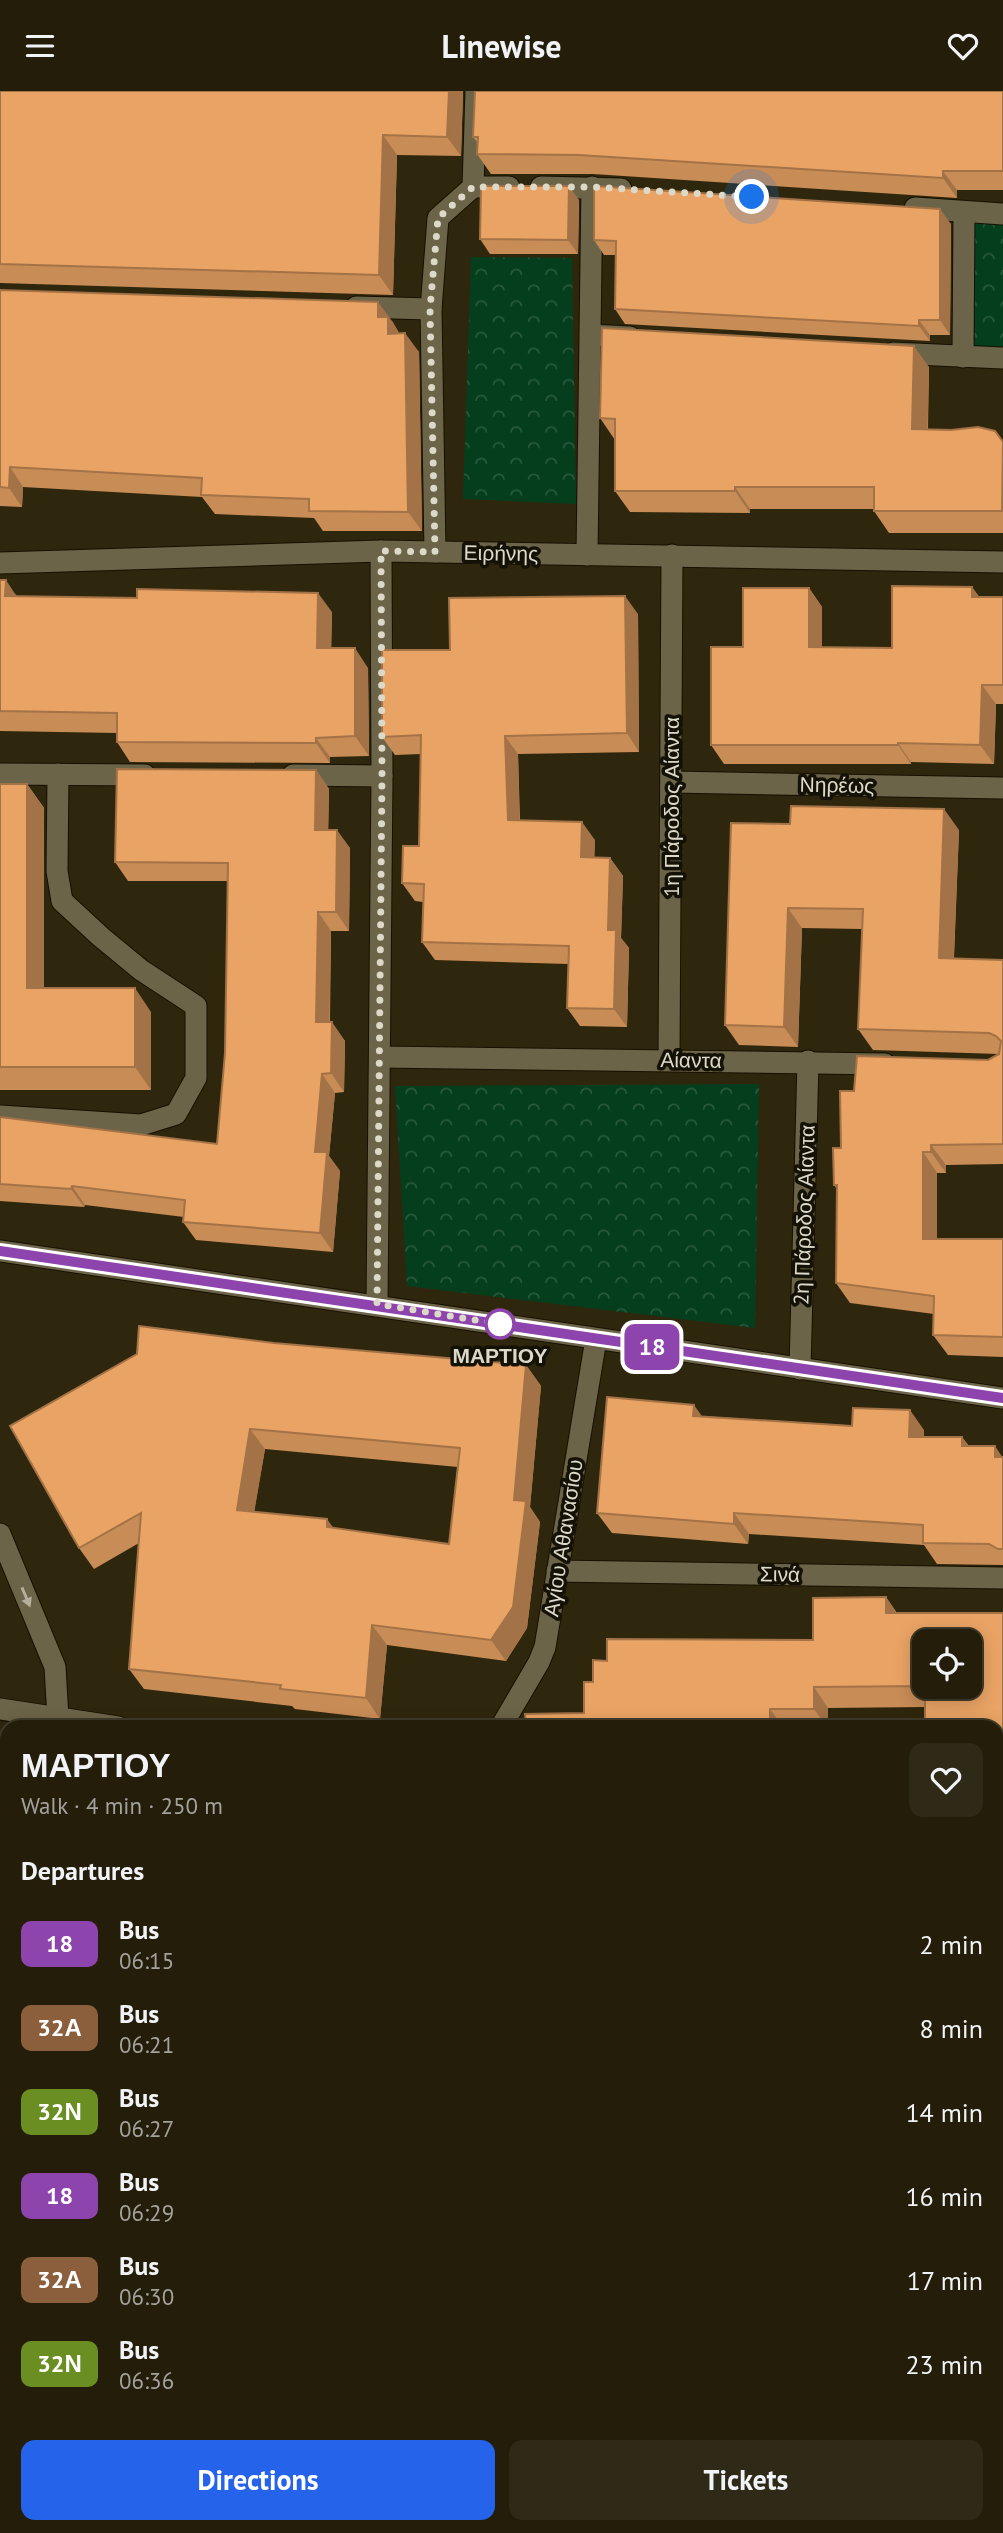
<!DOCTYPE html>
<meta charset="utf-8">
<style>
body{margin:0;font-family:"PT Sans",sans-serif;background:#2f2a18;color:#f1f3f6;height:100vh;display:flex;flex-direction:column;font-size:26px;white-space:nowrap}
*{box-sizing:border-box;margin:0}
p{font-size:23px;color:#a3a29c}
.icon{flex:none;width:38px;height:38px;fill:none;stroke:currentColor;stroke-width:2;stroke-linecap:round;stroke-linejoin:round}
.map{position:relative;flex:1;overflow:hidden}
.panel{position:absolute;left:0px;top:1629px;width:1004px;height:814px;display:flex;flex-direction:column;background:#231d0a;border-radius:21px 21px 0 0;box-shadow:0 4px 18px #0003,0 0 0 2px #403b2b}
.panel>*{flex:none}
.badge{padding:0 14px;border-radius:10px;font-size:24px;line-height:46px}
.controls{position:absolute;left:912px;top:1538px;display:grid;gap:14px}
.controls a{display:grid;place-items:center;width:70px;height:70px;border-radius:14px;background:#231d0a;box-shadow:0 4px 18px #0003,0 0 0 2px #403b2b;font-size:35px}
.you{position:absolute;width:35px;height:35px;margin:-18px;border:5px solid #fff;border-radius:50%;background:#1a73e8;box-shadow:0 0 0 10px #1a73e833}
.map>.badge{position:absolute;translate:-50% -50%;box-shadow:0 0 0 4px #fff}
h2{padding:0 21px;font-size:26px;line-height:63px}
.round{display:grid;place-items:center;flex:none;width:74px;height:74px;border-radius:14px;background:#2f2a18}
.overview{display:flex;align-items:center;justify-content:space-between;height:119px;padding:0 21px}
h1{font-size:33px;font-weight:700;line-height:52px}
.primary-button{display:flex;gap:14px;margin-top:auto;padding:14px 21px}
.primary-button a{flex:1;height:80px;border-radius:14px;background:#2563eb;color:#fff;font-size:28px;font-weight:700;line-height:80px;text-align:center}
.primary-button a+a{background:#2f2a18;color:#f1f3f6}
ul{padding:0;list-style:none}
li{display:flex;align-items:center;gap:21px;height:84px;padding:0 21px}
li div{flex:1}
li b{display:block;font-size:26px}
li em{font-style:normal}
li .badge{min-width:77px;font-weight:700;text-align:center}
header{display:flex;justify-content:space-between;align-items:center;height:91px;padding:0 21px;background:#231d0a;font-size:32px;font-weight:700}
.map>svg:first-child{display:block}
.park{fill:url(#park-crowns)}
.lines{fill:none;stroke-linecap:round;stroke-linejoin:round}
.minor-casing{stroke:#171000;stroke-width:23}
.minor{stroke:#6c6448;stroke-width:21}
.wall{fill:#c88c56;fill-rule:evenodd}
.shaded-wall{fill:#a37246}
.building{fill:#e9a364;stroke:#a37246;stroke-width:2;fill-rule:evenodd}
.oneway{fill:#b5b09c}
.line-casing{stroke:#fff;stroke-width:16}
.line{stroke:#8e44ad;stroke-width:10}
.walk{stroke:#ddd9c9;stroke-width:7;stroke-dasharray:0 12.6}
.stop-dot{fill:#fff;stroke:#8e44ad;stroke-width:3.5}
.labels{text-anchor:middle;dominant-baseline:central;stroke-width:7;stroke-linejoin:round;paint-order:stroke}
.street-label{font-size:21px;fill:#ddd9c9;stroke:#141106}
.stop-label{font-size:21px;font-weight:bold;fill:#ddd9c9;stroke:#141106}
</style>
<header><svg class="icon" aria-label="menu" viewBox="0 0 24 24"><path d="M4 6h16M4 12h16M4 18h16"/></svg>Linewise<svg class="icon" aria-label="heart" viewBox="0 0 24 24"><path d="M12 20l-8-8c-3-5 5-10 8-4 3-6 11-1 8 4z"/></svg></header>
<div class="map">
<svg width="1003" height="2442" viewBox="0 0 1003 2442">
<defs>
<pattern id="park-crowns" width="20" height="18" patternUnits="userSpaceOnUse" patternTransform="scale(1.75)"><rect width="20" height="18" fill="#043e1d"/><path d="M2 6a3 3 0 1 1 6 0M12 15a3 3 0 1 1 6 0" fill="none" stroke="#28593c"/></pattern>
</defs>
<rect width="100%" height="100%" fill="#2f270d"/>
<g class="park">
<path d="M964,121L1003,125V261L963,266Z"/>
<path d="M471,166L572,167L576,413L463,408Z"/>
<path d="M759,993L755,1237L407,1195L395,995Z"/>
<path d="M998,2370H1003V2442H532L537,2436H998Z"/>
</g>
<g class="lines">
<g class="minor-casing">
<g id="minor">
<path d="M473,96H509"/>
<path d="M541,96L621,98"/>
<path d="M915,117L1003,123"/>
<path d="M356,216L431,218"/>
<path d="M591,244L630,246"/>
<path d="M893,262L1003,267"/>
<path d="M963,266L964,121"/>
<path d="M435,461L431,218L438,127L473,96L476,0"/>
<path d="M587,464L592,96"/>
<path d="M0,472L381,460L1003,471"/>
<path d="M0,683L145,684"/>
<path d="M293,684L382,685"/>
<path d="M672,691L1003,697"/>
<path d="M380,966L885,973"/>
<path d="M669,968L672,464"/>
<path d="M0,1025L141,1034L176,1023L196,987V915L141,879L101,846L62,810L57,780L58,683"/>
<path d="M0,1160L1003,1307"/>
<path d="M377,1213L382,685L381,460"/>
<path d="M800,1278L808,970"/>
<path d="M0,1443L55,1576L58,1627"/>
<path d="M557,1480L1003,1487"/>
<path d="M0,1618L118,1636"/>
<path d="M501,1636L539,1571L545,1556L596,1248"/>
<path d="M998,1726H1003"/>
<path d="M0,1940L7,1941"/>
<path d="M0,2194L7,2195"/>
<path d="M998,2343H1003"/>
<path d="M0,2374L7,2376"/>
<path d="M158,2436V2442"/>
<path d="M516,2442L521,2436"/>
<path d="M602,2442L605,2436"/>
</g>
</g>
<use href="#minor" class="minor"/>
</g>
<g class="wall">
<path d="M0,0H463L461,65L397,64L393,204L0,192Z"/>
<path d="M1003,0V99H957V107L593,83H491L477,63L478,52L473,46Z"/>
<path d="M579,109L578,163H490L480,148Z"/>
<path d="M951,133L950,244H930V250L625,233L615,218V164H604L594,149Z"/>
<path d="M0,199L392,230L399,242L419,261L422,440H323L314,427L215,423L202,406L23,396L22,416L0,415Z"/>
<path d="M929,276L928,338L1003,351V442H889L874,420V418H750V422L630,421L615,400V349L600,327Z"/>
<path d="M0,489L17,505L332,521L331,557L368,577L369,665L330,666V672L130,671L117,651V642L0,640Z"/>
<path d="M972,496L979,506H1003V613H996L994,673L911,671V673H724L711,654L743,556L809,497L822,516V557H892Z"/>
<path d="M638,523L639,661L518,663L520,729L595,749L594,766L610,767L623,785L621,847L629,857L627,936L580,935L567,917L568,873L435,869L422,851L423,811L415,810L402,792L419,755L421,663L395,664L382,646L450,559Z"/>
<path d="M316,679L329,698L328,739L350,757L349,840H331L330,931L345,950L344,1001L335,1002L329,1065L340,1080L333,1161L196,1149L183,1131L184,1126L85,1114L84,1116L0,1110V1026L217,1053L225,962L228,790H128L115,771Z"/>
<path d="M0,693H27L44,717V897L151,921V999H0Z"/>
<path d="M731,732L959,739L954,867L1003,869V1073L946,1074V1082H937V1148H1003V1266L948,1264L933,1244L934,1223L850,1212L836,1192L837,1098L834,1094L841,1057L854,1000L988,969L999,963L873,959L858,938L862,838L802,837L798,956L739,954L725,934Z"/>
<path d="M274,1252L526,1274L541,1295L530,1416L540,1431L527,1537L506,1570L387,1554L380,1628L295,1618L292,1615L144,1598L129,1578L139,1452L94,1478L79,1457ZM265,1358L458,1376L449,1453L334,1437L254,1421Z"/>
<path d="M702,1325L924,1339V1346H962L969,1355L1003,1366V1474L937,1473L924,1454L749,1443L748,1453L612,1442L597,1422Z"/>
<path d="M886,1506L897,1522H1003V1703H998V1636L925,1616L828,1617V1636H526L584,1622L593,1591L607,1570L813,1549ZM924,1550L970,1596H924Z"/>
<path d="M0,1649L7,1650V1784L0,1783Z"/>
<path d="M0,2211L7,2212V2321L0,2320Z"/>
<path d="M7,2436H143V2437L142,2442H0Z"/>
<path d="M751,2436H998L1003,2442H749Z"/>
</g>
<g class="shaded-wall">
<path d="M449,0H463L461,65L447,46Z"/>
<path d="M383,44L397,64L393,204L379,184Z"/>
<path d="M943,80L957,99V107L943,87Z"/>
<path d="M569,95L579,109L578,163L568,149Z"/>
<path d="M940,118L951,133L950,244L940,229Z"/>
<path d="M378,211L392,230L401,245L388,243L378,226Z"/>
<path d="M919,229L930,244V250L919,235Z"/>
<path d="M405,242L419,261L422,440L408,421Z"/>
<path d="M914,255L929,276L927,359L912,338Z"/>
<path d="M10,376L23,396L22,416L9,397Z"/>
<path d="M735,396L750,418V422L735,400Z"/>
<path d="M6,489L19,509L5,505Z"/>
<path d="M972,496L986,515L972,506Z"/>
<path d="M809,497L822,516V575L809,556Z"/>
<path d="M318,502L332,521L331,577L317,557Z"/>
<path d="M625,505L638,523L639,661L627,642Z"/>
<path d="M355,557L368,577L369,665L355,645Z"/>
<path d="M982,594L996,613L994,673L980,654Z"/>
<path d="M505,645L518,663L520,747L508,729Z"/>
<path d="M316,647L330,666V672L316,652Z"/>
<path d="M898,652L911,671V673L898,654Z"/>
<path d="M316,679L329,698L328,757L315,739Z"/>
<path d="M27,693L44,717V921L27,897Z"/>
<path d="M944,718L959,739L953,887L939,867Z"/>
<path d="M582,731L595,749L594,784L581,766Z"/>
<path d="M337,739L350,757L349,840L336,821Z"/>
<path d="M610,767L623,785L621,847L629,857L627,936L614,918L608,839Z"/>
<path d="M788,817L802,837L798,956L784,936Z"/>
<path d="M318,821L331,840L329,949L316,931Z"/>
<path d="M135,897L151,921V999L135,976Z"/>
<path d="M332,931L345,950L344,1001L331,982Z"/>
<path d="M322,983L335,1002L329,1065L340,1080L333,1161L320,1142L315,1061Z"/>
<path d="M931,1054L946,1074V1082L931,1061Z"/>
<path d="M923,1061L937,1082V1169L923,1148Z"/>
<path d="M72,1095L85,1114L84,1116L71,1098Z"/>
<path d="M526,1274L541,1295L530,1416L540,1431L527,1537L506,1570L491,1549L514,1409Z"/>
<path d="M694,1314L709,1335L693,1325Z"/>
<path d="M910,1319L924,1339L923,1366L909,1346Z"/>
<path d="M250,1338L265,1358L251,1440L237,1419Z"/>
<path d="M962,1346L976,1366L962,1355Z"/>
<path d="M995,1355L1003,1367L995,1366Z"/>
<path d="M734,1422L749,1443L748,1453L734,1433Z"/>
<path d="M327,1428L342,1449L327,1436Z"/>
<path d="M886,1506L900,1527L886,1522Z"/>
<path d="M372,1534L387,1554L380,1628L366,1607Z"/>
<path d="M814,1596L828,1617V1636H827L814,1618Z"/>
<path d="M770,1618L783,1636H770Z"/>
<path d="M25,2436H33L37,2442H23Z"/>
<path d="M126,2436H143V2437L142,2442H125Z"/>
<path d="M453,2436H483L478,2442H448Z"/>
</g>
<g class="building">
<path d="M0,0H449L447,46L383,44L379,184L0,173Z"/>
<path d="M475,0H1003V80H943V87L579,64L477,63L478,46H473Z"/>
<path d="M481,95H569L568,149L480,148Z"/>
<path d="M594,95L940,118V229H919V235L615,218L616,150L594,149Z"/>
<path d="M0,199L378,211V226H388V243L405,242L408,421L309,420V408L201,404L202,387L10,376L9,397L0,396Z"/>
<path d="M602,237L914,255L912,338L951,339L978,336L995,340L1003,351L1002,420H874V396H735V400H615V328L600,327Z"/>
<path d="M0,489H6L5,505L137,507V498L318,502L317,557H355V645L316,647V652L117,651V622L0,620Z"/>
<path d="M892,495L972,496V506H1003V594H982L980,654L898,652V654H711V556H743V497H809V556L892,557Z"/>
<path d="M625,505L627,642L505,645L508,729L582,731L581,766L610,767L608,839H616L614,918L567,917L569,855L422,851L424,793L402,792L403,755H419L421,644L382,646V559H450L449,507Z"/>
<path d="M117,678L316,679L315,739H337L336,821H318L316,931H332L331,982L322,983L315,1061H327L320,1142L183,1131L185,1109L72,1095L71,1098L0,1093V1026L217,1053L225,962L228,772L115,771Z"/>
<path d="M0,693H27V897H135V976H0Z"/>
<path d="M791,715L944,718L939,867L1003,869V1053L931,1054V1061H923V1148H1003V1246L933,1244L934,1205L836,1192L837,1094H834L833,1057H841L840,1000H854L857,965L988,969L999,963L1001,950L996,945L989,942L858,938L863,818L788,817L784,936L725,934L731,732L790,733Z"/>
<path d="M139,1235L274,1252L526,1274L514,1409L526,1410L513,1516L491,1549L372,1534L366,1607L280,1598L281,1594L129,1578L141,1422L79,1457L10,1335L137,1263ZM250,1338L460,1357L449,1453L327,1436V1428L237,1419Z"/>
<path d="M607,1306L694,1314L693,1325L852,1335L853,1317L910,1319L909,1346H962V1355H995V1366H1003V1458H998L989,1453L923,1452V1434L734,1422V1433L597,1422Z"/>
<path d="M886,1506V1522H1003V1682H998V1636H925V1596H970V1550H924V1595L814,1596V1618H770V1636H526L525,1623L584,1622V1591H593V1569L607,1570V1548L813,1549V1507Z"/>
<path d="M0,1649L7,1650V1766L0,1765Z"/>
<path d="M0,2211L7,2212V2300L0,2299Z"/>
<path d="M0,2380L2,2381L1,2385L7,2387V2436H25L23,2442H0Z"/>
<path d="M998,2385L1003,2386V2442H915L895,2438L894,2442H749L751,2436H998Z"/>
<path d="M63,2436H126L125,2442H62Z"/>
<path d="M198,2436H453L448,2442H197Z"/>
</g>
<defs><path id="oneway-solid" d="M-6-.8H1V-3.2L6.5 0L1 3.2V.8H-6Z" transform="scale(1.75)"/></defs>
<use class="oneway" href="#oneway-solid" transform="translate(26 1506) rotate(67)"/>
<g class="lines">
<g class="line-casing">
<path id="line" d="M0,1160L1003,1307"/>
</g>
<use href="#line" class="line"/>
<path class="walk" d="M500,1233L377,1213L382,685L381,460L435,461L430,218L438,127L473,96H592L752,106"/>
</g>
<circle class="stop-dot" cx="500" cy="1233" r="14"/>
<g class="labels">
<g class="street-label">
<text transform="translate(501 462) rotate(1)">Ειρήνης</text>
<text transform="translate(837 694) rotate(1)">Νηρέως</text>
<text transform="translate(671 716) rotate(-90)">1η Πάροδος Αίαντα</text>
<text transform="translate(691 969) rotate(1)">Αίαντα</text>
<text transform="translate(804 1124) rotate(-88)">2η Πάροδος Αίαντα</text>
<text transform="translate(563 1447) rotate(-81)">Αγίου Αθανασίου</text>
<text transform="translate(780 1483) rotate(1)">Σινά</text>
</g>
<g class="stop-label">
<text x="500" y="1264">ΜΑΡΤΙΟΥ</text>
</g>
</g>
</svg>
<div class="controls">
<a><svg class="icon" aria-label="locate" viewBox="0 0 24 24"><circle cx="12" cy="12" r="6"/><path d="M12 2v4M12 18v4M2 12h4M18 12h4"/></svg></a>
</div>
<div class="you" style="left:752px;top:106px"></div>
<b class="badge" style="left:652px;top:1256px;background:#8e44ad;color:#fff">18</b>
<section class="panel">
<div class="overview"><div><h1>ΜΑΡΤΙΟΥ</h1><p>Walk · 4 min · 250 m</p></div><a class="round"><svg class="icon" aria-label="heart" viewBox="0 0 24 24"><path d="M12 20l-8-8c-3-5 5-10 8-4 3-6 11-1 8 4z"/></svg></a></div>
<h2>Departures</h2>
<ul>
<li><span class="badge" style="background:#8e44ad;color:#fff">18</span><div><b>Bus</b><p>06:15</p></div><em>2 min</em></li>
<li><span class="badge" style="background:#8b5e3c;color:#fff">32Α</span><div><b>Bus</b><p>06:21</p></div><em>8 min</em></li>
<li><span class="badge" style="background:#6b8e23;color:#fff">32Ν</span><div><b>Bus</b><p>06:27</p></div><em>14 min</em></li>
<li><span class="badge" style="background:#8e44ad;color:#fff">18</span><div><b>Bus</b><p>06:29</p></div><em>16 min</em></li>
<li><span class="badge" style="background:#8b5e3c;color:#fff">32Α</span><div><b>Bus</b><p>06:30</p></div><em>17 min</em></li>
<li><span class="badge" style="background:#6b8e23;color:#fff">32Ν</span><div><b>Bus</b><p>06:36</p></div><em>23 min</em></li>
</ul>
<div class="primary-button"><a>Directions</a><a>Tickets</a></div>
</section>
</div>
